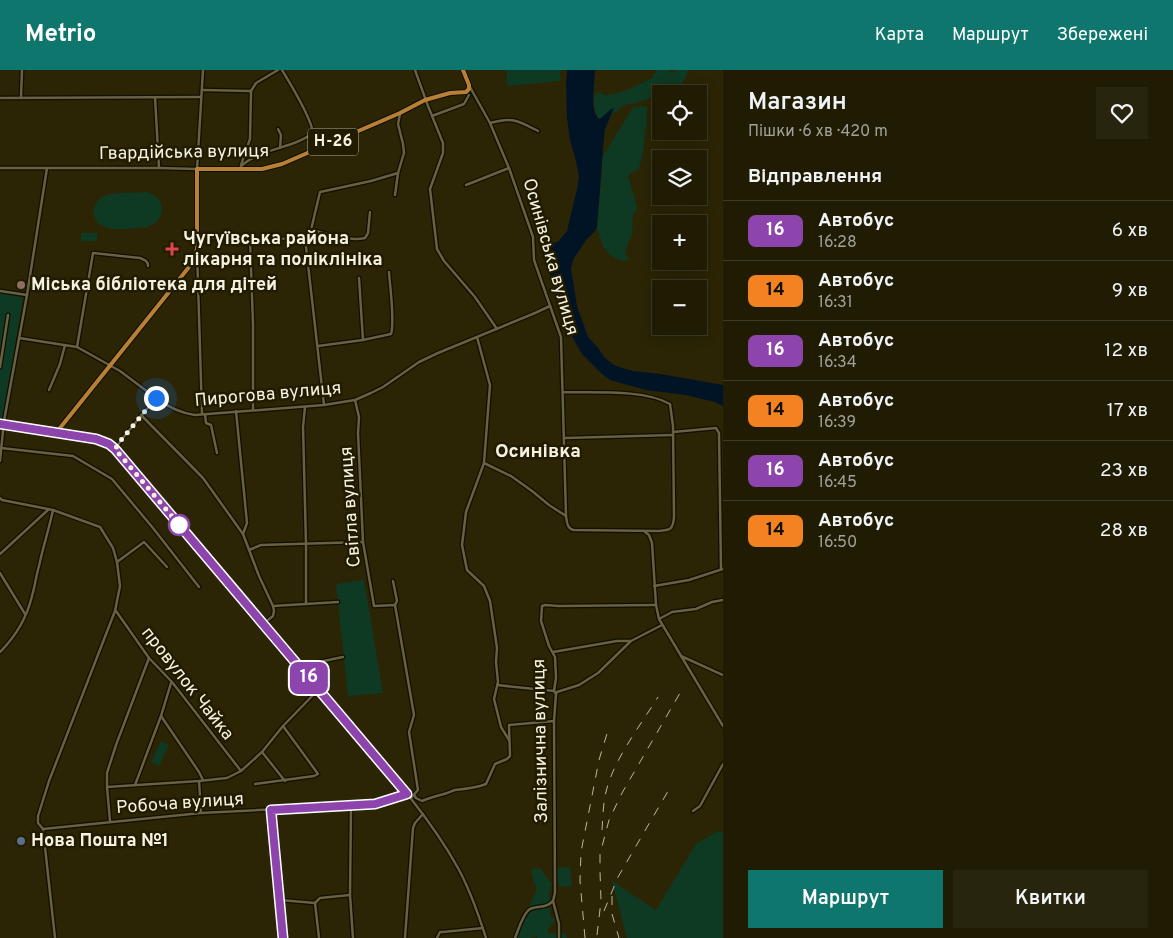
<!DOCTYPE html>
<html lang="uk">
<meta charset="utf-8">
<style>
body{margin:0;font-family:Overpass,sans-serif;background:#28250e;color:#f1f3f6;height:100vh;display:flex;flex-direction:column;font-size:19px;white-space:nowrap}
*{box-sizing:border-box;margin:0}
p{font-size:16px;color:#a2a19a}
.icon{flex:none;width:28px;height:28px;fill:none;stroke:currentColor;stroke-width:2;stroke-linecap:round;stroke-linejoin:round}
.map{position:relative;flex:1;overflow:hidden}
.drawer{display:flex;flex-direction:column;background:#201c04;width:450px}
.drawer>*{flex:none}
.badge{padding:0 10px;border-radius:8px;font-size:18px;line-height:32px}
.fabs{position:absolute;left:652px;top:15px;display:grid;gap:10px}
.fabs a{display:grid;place-items:center;width:55px;height:55px;border-radius:0px;background:#201c04;box-shadow:0 2px 12px #0003,0 0 0 1px #3d3a26;font-size:25px}
.you{position:absolute;width:25px;height:25px;margin:-12px;border:4px solid #fff;border-radius:50%;background:#1a73e8;box-shadow:0 0 0 8px #1a73e833}
.map>.badge{position:absolute;translate:-50% -50%;box-shadow:0 0 0 2px #fff}
h2{padding:0 25px;font-size:19px;line-height:45px}
.round{display:grid;place-items:center;flex:none;width:52px;height:52px;border-radius:0px;background:#28250e}
.summary{display:flex;align-items:center;justify-content:space-between;height:85px;padding:0 25px}
h1{font-size:24px;font-weight:600;line-height:38px}
.cta{display:flex;gap:10px;margin-top:auto;padding:10px 25px}
.cta a{flex:1;height:58px;border-radius:0px;background:#0f766e;color:#fff;font-size:20px;font-weight:600;line-height:58px;text-align:center}
.cta a+a{background:#28250e;color:#f1f3f6}
ul{padding:0;list-style:none}
li{display:flex;align-items:center;gap:15px;height:60px;padding:0 25px;border-top:1px solid #3d3a26}
li div{flex:1}
li b{display:block;font-size:19px}
li em{font-style:normal}
li .badge{min-width:55px;font-weight:700;text-align:center}
header{display:flex;align-items:center;gap:30px;box-sizing:border-box;height:70px;padding:0 25px;background:#0f766e;color:#fff}
header strong{font-size:24px}
nav{display:flex;gap:28px;margin-inline-start:auto;font-size:18px}
main{display:flex;flex:1;min-height:0}
.map>svg:first-child{display:block}
.green{fill:#0e3a24}
.water{fill:#001426}
.lines{fill:none;stroke-linecap:round;stroke-linejoin:round}
.minor-casing{stroke:#120e00;stroke-width:5}
.major-casing{stroke:#120e00;stroke-width:6}
.minor{stroke:#686142;stroke-width:2.5}
.major{stroke:#b88037;stroke-width:4}
.rail{stroke:#bbb6a1;stroke-width:1;stroke-dasharray:9 9;stroke-linecap:butt}
.line-casing{stroke:#fff;stroke-width:11}
.line{stroke:#8e44ad;stroke-width:8}
.walk{stroke:#f6f2e1;stroke-width:5;stroke-dasharray:0 9}
.health-dot{fill:#e0444e;stroke:#211b00;stroke-width:2}
.education-dot{fill:#8d6e63;stroke:#211b00;stroke-width:2}
.stop-dot{fill:#fff;stroke:#8e44ad;stroke-width:2.5}
.service-dot{fill:#5c6f8a;stroke:#211b00;stroke-width:2}
.labels{text-anchor:middle;dominant-baseline:central;stroke-width:5;stroke-linejoin:round;paint-order:stroke}
.shield{fill:#211b00;stroke:#b6b29e;stroke-width:1}
.shield-label{font-size:16px;font-weight:bold;fill:#f6f2e1}
.street-label{font-size:18px;fill:#f6f2e1;stroke:#211b00}
.poi-label{font-size:18px;font-weight:bold;fill:#f6f2e1;stroke:#211b00;text-anchor:start}
.neighbourhood-label{font-size:19px;font-weight:bold;fill:#f6f2e1;stroke:#211b00}
</style>
<header>
<strong>Metrio</strong>
<nav><a>Карта</a><a>Маршрут</a><a>Збережені</a></nav>
</header>
<main>
<div class="map">
<svg width="723" height="868" viewBox="0 0 723 868">
<rect width="100%" height="100%" fill="#2b2506"/>
<g class="green">
<path d="M506,0H560V11L507,16V1Z"/>
<path d="M657,0H670L669,2L673,3L677,0H688L687,5L680,16L669,18L656,26L640,32L624,35L616,42L601,48H597L593,30L597,21L604,25L614,24L630,19L652,8Z"/>
<path d="M641,36L648,37L646,45L647,53L645,62L644,72V78L639,99L632,102L628,106L636,133L637,140L633,145L632,165L629,170L625,184L629,190L622,191L615,188L609,184L603,176L597,157L602,102V88L633,37Z"/>
<path d="M146,122C167,127 167,151 147,157C131,158 95,166 94,142C94,135 98,129 104,126C112,122 136,123 146,122Z"/>
<rect x="81" y="163" width="16" height="8"/>
<path d="M0,223L23,227L3,348H0Z"/>
<path d="M364,510L383,623L348,626L336,514Z"/>
<path d="M161,671L169,675L159,696L151,692Z"/>
<path d="M718,761L723,762V868H627L612,811L656,840L696,774Z"/>
<path d="M570,797L572,816L559,817L556,798Z"/>
<path d="M540,798L552,815L549,822L550,832L548,834H546L545,836L546,838H550L551,848H555V850L548,859V863L554,864L562,862L567,866V868H537V866L529,868H515L537,819L533,810L531,799Z"/>
</g>
<path class="water" d="M567,0H595C595,13 589,40 599,49L601,48L611,39L614,38L605,59L604,66L597,157L595,161L587,169L574,188L571,198L577,236L588,267L599,279L604,287L614,295L622,298L633,301L660,304L723,315V336L715,332L686,325L646,320L610,310L601,303L582,284L570,263L558,235L555,216L551,209L550,205V183L551,178L554,173L559,171L567,161L577,119L579,107L576,91L570,70L567,48L566,15Z"/>
<g class="lines">
<g class="minor-casing">
<g id="minor">
<path d="M415,0L428,36L443,73V83L430,119L437,179L444,191L475,227L497,259"/>
<path d="M470,17L490,53L509,98L533,167L534,190L561,267L566,446C567,452 567,459 574,460L658,461C670,460 673,460 674,447L673,356L670,334C644,319 593,323 563,322"/>
<path d="M202,20L251,21"/>
<path d="M21,27L22,0"/>
<path d="M155,27L159,98"/>
<path d="M0,28L201,27"/>
<path d="M432,46L464,34L469,25"/>
<path d="M490,53C513,47 517,50 538,61"/>
<path d="M278,59L281,65L280,78"/>
<path d="M241,95L250,69L251,21L256,13L278,0"/>
<path d="M241,96C261,78 292,79 313,63C311,47 291,15 282,0"/>
<path d="M0,98H159L197,99L203,0"/>
<path d="M466,115L509,98"/>
<path d="M395,125L398,103L404,83L403,74L398,54L400,44"/>
<path d="M311,160C328,163 347,172 365,168L368,163L370,142"/>
<path d="M197,167L250,170L305,168"/>
<path d="M250,170L253,254V340"/>
<path d="M197,181L202,344"/>
<path d="M359,208L363,270"/>
<path d="M0,221L27,225"/>
<path d="M477,267L490,315L484,393L466,442L462,475L467,500L484,516L490,531L497,578L496,592L498,612L494,629L501,657L509,670"/>
<path d="M19,268L77,277L120,301L156,328"/>
<path d="M318,276L363,270L391,264C395,251 390,218 389,202"/>
<path d="M77,277L93,183L140,188C145,190 148,191 148,196"/>
<path d="M0,297L8,245"/>
<path d="M49,320L60,294L65,275"/>
<path d="M355,330L359,347L358,363L363,472L374,536L395,535L414,645L409,662L418,720L411,728"/>
<path d="M324,335L305,168L311,160L320,122L371,111L398,103"/>
<path d="M305,337L303,357L306,474V533"/>
<path d="M236,341L247,453L243,464L259,506L273,536L274,541L273,546L263,554"/>
<path d="M205,344L206,353L211,355L217,383"/>
<path d="M141,345L203,408L243,464"/>
<path d="M673,362L716,358L719,363L721,499"/>
<path d="M56,363C77,366 98,366 115,379C183,459 251,539 318,619C365,676 422,733 458,798C469,818 479,846 486,868"/>
<path d="M565,368L673,365"/>
<path d="M1,378L73,386L112,409L153,458L199,517"/>
<path d="M115,379L122,369L156,328C168,337 180,343 195,345L324,335L355,330L371,323L383,317L419,292L438,283L535,243L550,236"/>
<path d="M0,391L4,351L27,225L47,98"/>
<path d="M484,393L511,406L532,421L549,435L566,446"/>
<path d="M0,428L2,430L53,440L100,457L113,478L117,492L120,516L115,541L49,711L38,746V753L43,759L55,868"/>
<path d="M645,462L649,465L652,473L656,535L659,549L723,656"/>
<path d="M249,480L261,475L363,472"/>
<path d="M0,484L49,439"/>
<path d="M117,492L144,472L167,497"/>
<path d="M0,503L25,544"/>
<path d="M393,511L397,531L395,535"/>
<path d="M654,516L689,510L723,499"/>
<path d="M273,536L338,532"/>
<path d="M116,541L149,588L172,612L241,701"/>
<path d="M659,549L672,542L696,539L712,532L723,530"/>
<path d="M0,582C15,567 27,547 32,526C35,516 36,506 39,496C43,477 49,459 53,440"/>
<path d="M553,582L617,571H631"/>
<path d="M681,586L723,605"/>
<path d="M299,596L343,587"/>
<path d="M497,615L554,621"/>
<path d="M556,624L557,622L579,615L598,603L631,571L662,555"/>
<path d="M161,646L199,702L203,710"/>
<path d="M262,682L285,711"/>
<path d="M199,711L201,743"/>
<path d="M255,714L314,706L318,704L313,697L283,656"/>
<path d="M135,715L161,646L171,613"/>
<path d="M107,717L199,711L227,708L241,701L262,682L283,656L318,620"/>
<path d="M414,725L416,728L422,731C429,728 436,726 444,724C448,723 452,721 455,720C466,719 476,718 486,714L495,694L507,689L510,686L509,655L554,651"/>
<path d="M351,736L350,825L353,868"/>
<path d="M271,740L283,868"/>
<path d="M693,741L700,736L723,694"/>
<path d="M110,751L107,717V703L116,675L149,588"/>
<path d="M43,759L201,743L375,734L407,725"/>
<path d="M280,830L315,833L320,828L350,825"/>
<path d="M315,833L319,868"/>
<path d="M405,868L413,758L415,753L423,744"/>
<path d="M437,868L440,862H443L483,858"/>
<path d="M515,868C518,861 523,843 530,839C539,835 545,839 553,831"/>
<path d="M559,868V854L553,831L555,823L554,651L556,624L554,621L556,608L555,587L549,576L541,551L542,536L545,535L559,536L656,535"/>
</g>
</g>
<g class="major-casing">
<path id="major" d="M0,354L56,363L177,212L189,197L197,179V99H262L282,94L400,43L425,30L450,23L466,22L469,19V15L463,0"/>
</g>
<use href="#minor" class="minor"/>
<use href="#major" class="major"/>
<g class="rail">
<path d="M602,760C603,746 603,731 607,718C615,688 642,653 658,627"/>
<path d="M612,826V844L619,868"/>
<path d="M604,841L618,807L671,716"/>
<path d="M597,865L601,831L600,801V784L609,750L622,723L680,623"/>
<path d="M585,868L580,811L581,782L599,690L609,657"/>
</g>
</g>
<g class="lines">
<g class="line-casing">
<path id="line" d="M0,354L96,369L109,374L115,379L407,724L375,734L271,740L283,868"/>
</g>
<use href="#line" class="line"/>
<path class="walk" d="M156,328L122,369L115,379L181,457L179,455"/>
</g>
<path class="health-dot" d="M169.5 171.5h5v5h5v5h-5v5h-5v-5h-5v-5h5z"/>
<circle class="education-dot" cx="21" cy="215" r="5"/>
<circle class="stop-dot" cx="179" cy="455" r="10"/>
<circle class="service-dot" cx="21" cy="771" r="5"/>
<g class="labels">
<rect class="shield" x="308" y="58.5" width="50" height="27" rx="4"/>
<g class="shield-label">
<text x="333" y="72">Н-26</text>
</g>
<g class="street-label">
<text transform="translate(184 83) rotate(-1)">Гвардійська вулиця</text>
<text transform="translate(550 187) rotate(74)">Осинівська вулиця</text>
<text transform="translate(268 325) rotate(-5)">Пирогова вулиця</text>
<text transform="translate(351 437) rotate(-94)">Світла вулиця</text>
<text transform="translate(187 614) rotate(52)">провулок Чайка</text>
<text transform="translate(541 671) rotate(-91)">Залізнична вулиця</text>
<text transform="translate(180 734) rotate(-4)">Робоча вулиця</text>
</g>
<g class="poi-label">
<text x="183" y="169">Чугуївська района<tspan x="183" dy="21">лікарня та поліклініка</tspan></text>
<text x="31" y="215">Міська бібліотека для дітей</text>
<text x="31" y="771">Нова Пошта №1</text>
</g>
<g class="neighbourhood-label">
<text x="538" y="382">Осинівка</text>
</g>
</g>
</svg>
<div class="fabs">
<a><svg class="icon" aria-label="locate" viewBox="0 0 24 24"><circle cx="12" cy="12" r="6"/><path d="M12 2v4M12 18v4M2 12h4M18 12h4"/></svg></a>
<a><svg class="icon" aria-label="layers" viewBox="0 0 24 24"><path d="M12 4l9 5-9 5-9-5zM3 14l9 5 9-5"/></svg></a>
<a>+</a>
<a>−</a>
</div>
<div class="you" style="left:156px;top:328px"></div>
<b class="badge" style="left:309px;top:608px;background:#8e44ad;color:#fff">16</b>
</div>
<section class="drawer">
<div class="summary"><div><h1>Магазин</h1><p>Пішки · 6 хв · 420 m</p></div><a class="round"><svg class="icon" aria-label="heart" viewBox="0 0 24 24"><path d="M12 20l-8-8c-3-5 5-10 8-4 3-6 11-1 8 4z"/></svg></a></div>
<h2>Відправлення</h2>
<ul>
<li><span class="badge" style="background:#8e44ad;color:#fff">16</span><div><b>Автобус</b><p>16:28</p></div><em>6 хв</em></li>
<li><span class="badge" style="background:#f58220;color:#111">14</span><div><b>Автобус</b><p>16:31</p></div><em>9 хв</em></li>
<li><span class="badge" style="background:#8e44ad;color:#fff">16</span><div><b>Автобус</b><p>16:34</p></div><em>12 хв</em></li>
<li><span class="badge" style="background:#f58220;color:#111">14</span><div><b>Автобус</b><p>16:39</p></div><em>17 хв</em></li>
<li><span class="badge" style="background:#8e44ad;color:#fff">16</span><div><b>Автобус</b><p>16:45</p></div><em>23 хв</em></li>
<li><span class="badge" style="background:#f58220;color:#111">14</span><div><b>Автобус</b><p>16:50</p></div><em>28 хв</em></li>
</ul>
<div class="cta"><a>Маршрут</a><a>Квитки</a></div>
</section>
</main>
